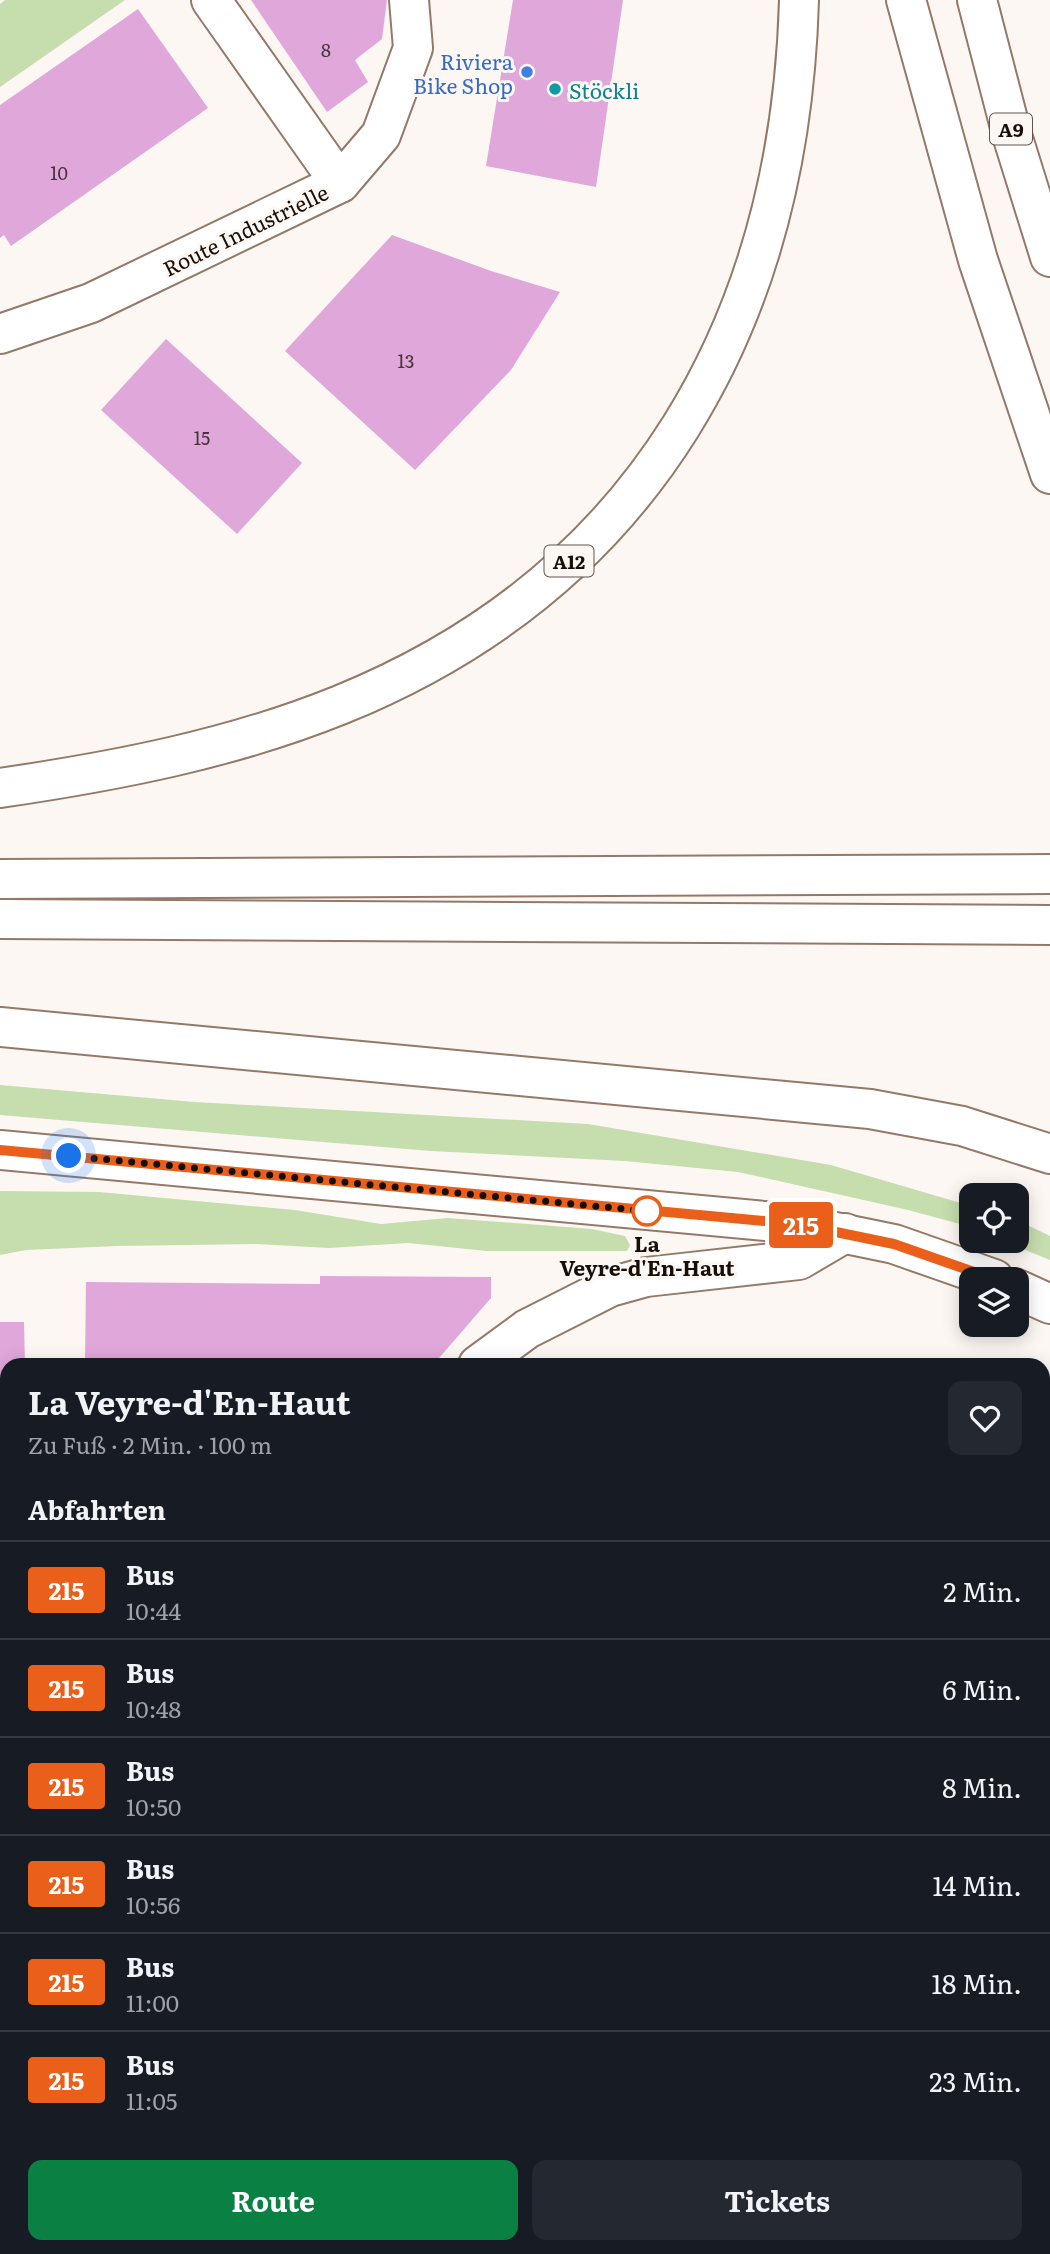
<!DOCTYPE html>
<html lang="de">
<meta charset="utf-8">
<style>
body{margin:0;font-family:Literata,serif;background:#242831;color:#f1f3f6;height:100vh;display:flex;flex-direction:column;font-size:26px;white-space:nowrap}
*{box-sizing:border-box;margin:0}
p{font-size:23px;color:#9ea1a6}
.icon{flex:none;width:38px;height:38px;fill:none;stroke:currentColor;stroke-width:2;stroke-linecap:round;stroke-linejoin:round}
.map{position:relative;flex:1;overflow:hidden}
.drawer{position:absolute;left:0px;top:1358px;width:1050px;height:896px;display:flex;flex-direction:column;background:#171b24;border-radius:21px 21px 0 0;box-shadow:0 4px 18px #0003}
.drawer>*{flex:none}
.badge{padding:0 14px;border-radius:5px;font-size:24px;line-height:46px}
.tools{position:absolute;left:959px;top:1183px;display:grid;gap:14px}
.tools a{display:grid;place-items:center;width:70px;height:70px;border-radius:14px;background:#171b24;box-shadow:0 4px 18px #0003;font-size:35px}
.you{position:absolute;width:35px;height:35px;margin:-18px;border:5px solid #fff;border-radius:50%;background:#1a73e8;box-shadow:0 0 0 10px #1a73e833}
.map>.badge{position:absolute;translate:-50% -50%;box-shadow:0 0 0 4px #fff}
h2{padding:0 28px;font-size:26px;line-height:63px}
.round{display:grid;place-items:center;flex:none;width:74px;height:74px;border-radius:14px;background:#242831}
.summary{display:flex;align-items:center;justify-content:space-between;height:119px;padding:0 28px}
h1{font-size:33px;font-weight:700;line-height:52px}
.cta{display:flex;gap:14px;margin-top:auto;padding:14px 28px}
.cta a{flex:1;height:80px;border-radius:14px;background:#0b8043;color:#fff;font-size:28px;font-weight:700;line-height:80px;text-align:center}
.cta a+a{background:#242831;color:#f1f3f6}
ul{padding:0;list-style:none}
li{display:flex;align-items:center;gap:21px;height:98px;padding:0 28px;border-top:2px solid #363941}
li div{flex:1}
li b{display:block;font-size:26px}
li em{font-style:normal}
li .badge{min-width:77px;font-weight:700;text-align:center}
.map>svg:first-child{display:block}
.green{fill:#c6ddae}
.building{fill:#e0a7da}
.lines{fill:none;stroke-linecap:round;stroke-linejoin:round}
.minor-casing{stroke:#947969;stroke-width:42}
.highway-casing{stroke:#947969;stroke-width:42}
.minor{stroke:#fff;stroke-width:38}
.highway{stroke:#fff;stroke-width:38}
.line-casing{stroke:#fff;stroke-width:16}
.line{stroke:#ea601a;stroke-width:10}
.walk{stroke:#180e08;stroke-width:7;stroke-dasharray:0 12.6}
.shop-dot{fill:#3f7fe0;stroke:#fdf7f3;stroke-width:2.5}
.culture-dot{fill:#0f9aa8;stroke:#fdf7f3;stroke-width:2.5}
.stop-dot{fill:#fff;stroke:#ea601a;stroke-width:3.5}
.labels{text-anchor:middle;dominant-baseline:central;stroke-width:6;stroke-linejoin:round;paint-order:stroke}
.number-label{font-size:18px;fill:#4a343c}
.shield{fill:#fdf7f3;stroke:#5d544e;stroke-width:2}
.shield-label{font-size:19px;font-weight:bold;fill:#180e08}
.shop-label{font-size:21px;fill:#366cbe;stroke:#fdf7f3;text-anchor:end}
.culture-label{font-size:21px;fill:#0d838f;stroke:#fdf7f3;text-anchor:start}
.street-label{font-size:21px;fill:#180e08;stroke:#fdf7f3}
.stop-label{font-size:21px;font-weight:bold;fill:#180e08;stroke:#fdf7f3}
</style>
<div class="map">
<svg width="1050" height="2254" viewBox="0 0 1050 2254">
<rect width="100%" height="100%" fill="#fdf7f3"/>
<g class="green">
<path d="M5,0H125L0,87V4Z"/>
<path d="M0,1085L195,1102L588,1124L831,1165L971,1206V1227L908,1210L738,1172L625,1161L431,1151L0,1115Z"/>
<path d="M0,1191L99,1192L295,1210L381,1224L448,1218L592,1229L625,1236L630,1245L627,1251H487L408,1243L329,1248L256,1244L117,1246L26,1250L0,1255Z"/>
<path d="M1017,1220L1050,1236V1260L1003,1241H1017Z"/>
</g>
<g class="building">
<path d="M251,0H387L382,39L355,60L368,82L327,112Z"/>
<path d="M513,0H623L596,187L486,166Z"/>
<path d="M138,9L208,108L11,246L4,235L0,238V105Z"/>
<path d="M392,235L491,271L560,292L511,370L415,470L285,351Z"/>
<path d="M166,339L302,463L237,534L101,410Z"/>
<path d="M320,1276L491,1277V1298L433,1365H85L86,1282L320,1284Z"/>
<path d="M0,1322H24L25,1365H7V1548H0Z"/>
<path d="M1050,1565V1777L1043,1778V1567Z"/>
<path d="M7,1661V2013L0,2014V1662Z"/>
<path d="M74,2247H201L202,2254H76Z"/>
<path d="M280,2247H369L371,2254H282Z"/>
<path d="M635,2247H672L684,2254H631Z"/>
<path d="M879,2247H1035L1037,2254H881Z"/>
</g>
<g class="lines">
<g class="minor-casing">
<g id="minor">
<path d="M211,0L340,183"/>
<path d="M0,334L91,303L340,183L381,135L413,48L409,0"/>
<path d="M0,1150L797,1224L894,1244L994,1279"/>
<path d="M1017,1289L1050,1304"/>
<path d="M478,1365L527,1329L610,1287L646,1277L799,1260L845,1233"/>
<path d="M0,1612L7,1611"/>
<path d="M1043,1825L1050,1824"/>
<path d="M0,2076L7,2074"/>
<path d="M1043,2107V2112"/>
<path d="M20,2247L21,2254"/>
<path d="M233,2247L235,2254"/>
<path d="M447,2247L449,2254"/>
</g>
</g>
<g class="highway-casing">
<g id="highway">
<path d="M906,0L978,260L1050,474"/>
<path d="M977,0L1012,135L1050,257"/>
<path d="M0,788C116,771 231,749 340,705C646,581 790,321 799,0"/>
<path d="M0,879L1050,874"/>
<path d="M0,919L1050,925"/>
<path d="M0,1027L870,1109L962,1126L1050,1154"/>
</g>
</g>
<use href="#minor" class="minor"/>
<use href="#highway" class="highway"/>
</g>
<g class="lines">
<g class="line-casing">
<path id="line" d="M0,1150L797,1224L894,1244L994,1279"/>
</g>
<use href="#line" class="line"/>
<path class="walk" d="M69,1156L647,1211"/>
</g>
<circle class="shop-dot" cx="527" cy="72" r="7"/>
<circle class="culture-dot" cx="555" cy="89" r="7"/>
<circle class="stop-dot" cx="647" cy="1211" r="14"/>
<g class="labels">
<g class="number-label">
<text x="326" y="49">8</text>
<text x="59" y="172">10</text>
<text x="406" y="360">13</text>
<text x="202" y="437">15</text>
</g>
<g class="shield">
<rect x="990" y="113.5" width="42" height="31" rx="5"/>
<rect x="544.5" y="545.5" width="49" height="31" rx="5"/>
</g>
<g class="shield-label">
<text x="1011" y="129">A9</text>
<text x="569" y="561">A12</text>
</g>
<g class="shop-label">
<text x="513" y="60">Riviera<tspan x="513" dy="24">Bike Shop</tspan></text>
</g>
<g class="culture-label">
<text x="569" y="89">Stöckli</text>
</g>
<g class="street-label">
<text transform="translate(245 229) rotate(-26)">Route Industrielle</text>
</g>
<g class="stop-label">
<text x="647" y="1242">La<tspan x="647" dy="24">Veyre-d'En-Haut</tspan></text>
</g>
</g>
</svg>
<div class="tools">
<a><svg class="icon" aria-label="locate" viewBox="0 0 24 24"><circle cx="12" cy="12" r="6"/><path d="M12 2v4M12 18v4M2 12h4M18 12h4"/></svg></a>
<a><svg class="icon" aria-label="layers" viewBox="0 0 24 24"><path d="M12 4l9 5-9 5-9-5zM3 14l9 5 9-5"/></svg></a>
</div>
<div class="you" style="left:69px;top:1156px"></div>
<b class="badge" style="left:801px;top:1225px;background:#ea601a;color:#fff">215</b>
<section class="drawer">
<div class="summary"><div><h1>La Veyre-d'En-Haut</h1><p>Zu Fuß · 2 Min. · 100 m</p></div><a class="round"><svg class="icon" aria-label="heart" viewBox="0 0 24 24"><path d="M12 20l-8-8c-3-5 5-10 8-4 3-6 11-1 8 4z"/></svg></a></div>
<h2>Abfahrten</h2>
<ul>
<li><span class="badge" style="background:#ea601a;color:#fff">215</span><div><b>Bus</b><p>10:44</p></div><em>2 Min.</em></li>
<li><span class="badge" style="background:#ea601a;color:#fff">215</span><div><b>Bus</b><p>10:48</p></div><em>6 Min.</em></li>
<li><span class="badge" style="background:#ea601a;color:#fff">215</span><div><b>Bus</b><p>10:50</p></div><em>8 Min.</em></li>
<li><span class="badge" style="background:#ea601a;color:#fff">215</span><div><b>Bus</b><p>10:56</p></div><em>14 Min.</em></li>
<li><span class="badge" style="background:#ea601a;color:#fff">215</span><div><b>Bus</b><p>11:00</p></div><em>18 Min.</em></li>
<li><span class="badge" style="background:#ea601a;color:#fff">215</span><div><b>Bus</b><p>11:05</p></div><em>23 Min.</em></li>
</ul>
<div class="cta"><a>Route</a><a>Tickets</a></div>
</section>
</div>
